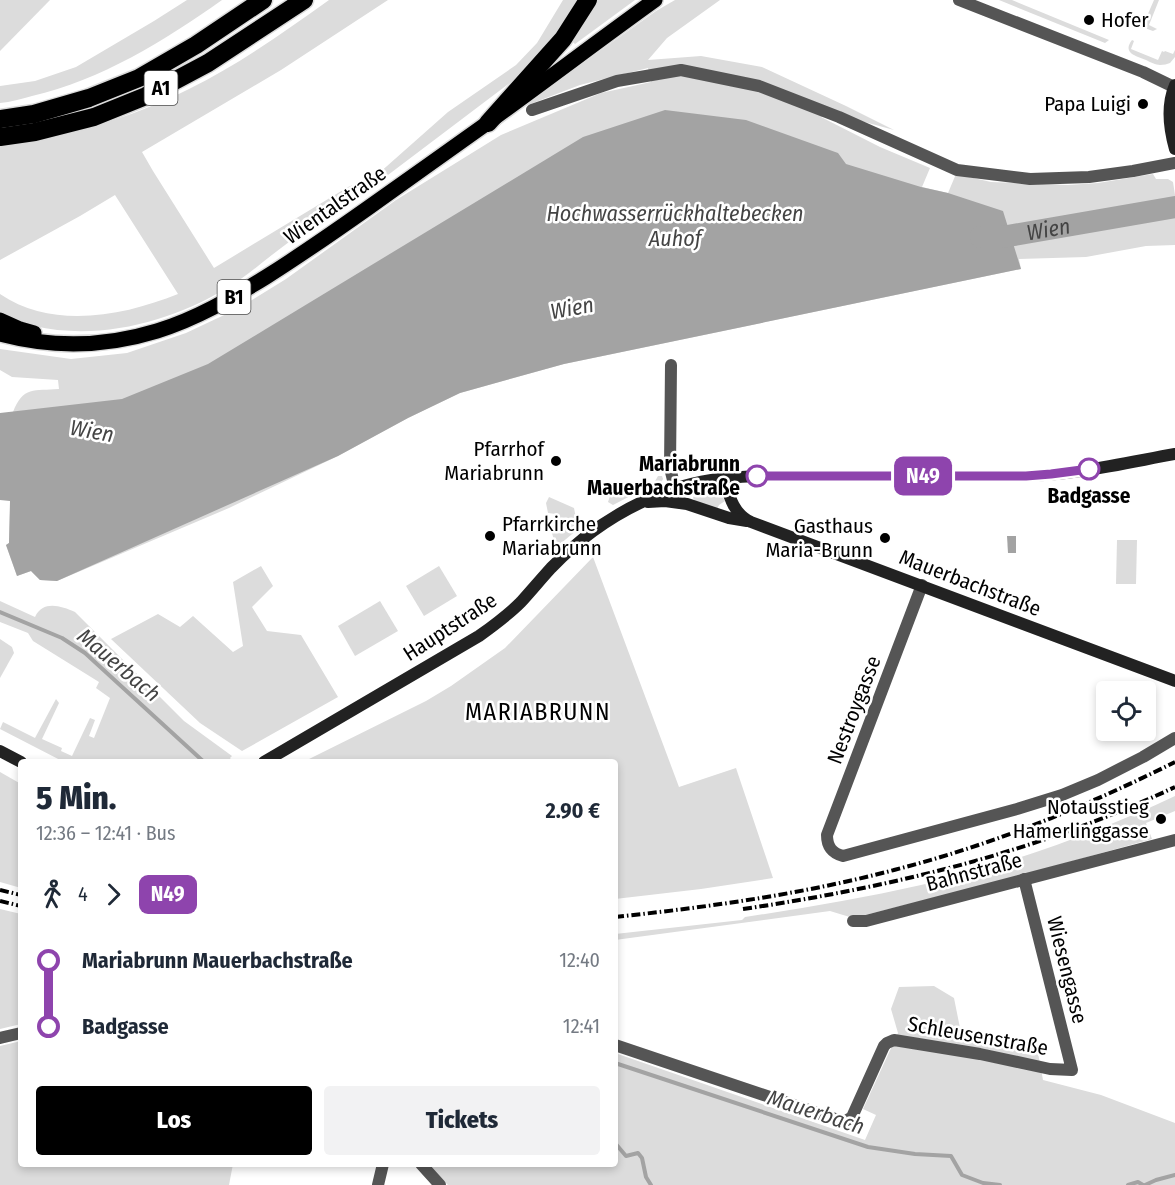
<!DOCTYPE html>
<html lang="de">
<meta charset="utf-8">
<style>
body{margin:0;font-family:"Fira Sans Condensed",sans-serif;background:#f2f2f3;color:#1f2937;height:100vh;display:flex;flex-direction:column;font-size:22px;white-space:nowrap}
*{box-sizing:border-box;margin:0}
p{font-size:20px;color:#747a83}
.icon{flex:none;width:33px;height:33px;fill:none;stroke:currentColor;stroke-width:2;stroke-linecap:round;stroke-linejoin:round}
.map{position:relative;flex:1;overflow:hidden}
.drawer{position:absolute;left:18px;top:759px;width:600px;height:408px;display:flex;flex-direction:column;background:#fff;border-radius:6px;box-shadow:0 3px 9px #0003}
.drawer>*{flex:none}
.badge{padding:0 12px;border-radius:9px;font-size:21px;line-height:39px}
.buttons{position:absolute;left:1096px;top:681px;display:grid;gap:12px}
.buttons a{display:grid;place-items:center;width:60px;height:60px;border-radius:6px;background:#fff;box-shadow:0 3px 9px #0003;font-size:30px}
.map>.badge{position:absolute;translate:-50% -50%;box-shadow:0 0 0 3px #fff}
.legs{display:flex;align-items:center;gap:9px;height:66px;padding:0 18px;font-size:20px}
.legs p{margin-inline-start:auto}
.head{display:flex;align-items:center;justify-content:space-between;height:102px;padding:0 18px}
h1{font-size:33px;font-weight:800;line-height:45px}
.action{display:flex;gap:12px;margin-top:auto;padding:12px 18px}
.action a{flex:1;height:69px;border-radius:6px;background:#000;color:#fff;font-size:24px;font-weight:800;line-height:69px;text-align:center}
.action a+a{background:#f2f2f3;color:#1f2937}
ul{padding:0 18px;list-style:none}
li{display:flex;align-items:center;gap:21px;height:66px;font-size:22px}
li i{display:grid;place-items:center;width:9px;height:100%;margin:0 8px;background:currentColor}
li i::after{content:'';width:15px;height:15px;margin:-8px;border:4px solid;border-radius:50%;background:#fff}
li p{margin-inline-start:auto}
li:first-child i{background:linear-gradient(#0000 50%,currentColor 0)}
li:last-child i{background:linear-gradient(currentColor 50%,#0000 0)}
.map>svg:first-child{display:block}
.green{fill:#dcdcdc}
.water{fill:#a3a3a3}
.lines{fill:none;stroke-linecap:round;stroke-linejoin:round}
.stream{stroke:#a3a3a3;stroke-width:4}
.river{stroke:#a3a3a3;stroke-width:22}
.primary-casing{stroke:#dbdbdb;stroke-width:18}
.motorway-casing{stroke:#dbdbdb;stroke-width:21}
.minor{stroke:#555;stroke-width:12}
.secondary{stroke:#222;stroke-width:12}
.primary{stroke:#000;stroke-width:15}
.motorway{stroke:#000;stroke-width:18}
.rail{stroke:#000;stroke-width:4;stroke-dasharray:9 3 1.5 3;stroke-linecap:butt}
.line-1-casing{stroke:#fff;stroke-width:14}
.line-1{stroke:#8e44ad;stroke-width:9}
.poi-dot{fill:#000;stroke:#fff;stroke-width:2}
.stop-1-dot{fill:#fff;stroke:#8e44ad;stroke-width:3}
.labels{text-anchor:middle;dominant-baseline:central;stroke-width:5;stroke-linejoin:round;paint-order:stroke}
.shield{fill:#fff;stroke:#4c4c4c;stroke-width:1.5}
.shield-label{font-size:20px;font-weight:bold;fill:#000}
.poi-label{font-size:21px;fill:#000;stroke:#fff;text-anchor:end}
.street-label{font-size:21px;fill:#000;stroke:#fff}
.stop-label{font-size:21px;font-weight:bold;fill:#000;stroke:#fff;text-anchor:end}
.water-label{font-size:22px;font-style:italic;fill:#444;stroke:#fff}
.quarter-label{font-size:24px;letter-spacing:1.5px;fill:#000;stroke:#fff}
</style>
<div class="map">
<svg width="1175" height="1185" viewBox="0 0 1175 1185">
<rect width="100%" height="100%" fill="#fff"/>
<g class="green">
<path d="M0,0H50L0,51Z"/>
<path d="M187,0H222C164,41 101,80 32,96C21,99 11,102 0,103V86L35,81L76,67L154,21Z"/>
<path d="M329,0H388L281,70L142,152L153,171L214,268L348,187L353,185L355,186C349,193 343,201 337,206C321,219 304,229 289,242C268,257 249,275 227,288C171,322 99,341 34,326C23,324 11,318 0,314V294C53,330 123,316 178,294L115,195L80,216L0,260V145C66,137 129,119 189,89C238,65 284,32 329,0Z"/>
<path d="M563,0H577L560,32L519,76L384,178L378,174L448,112L516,65L537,43Z"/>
<path d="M597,0H635L575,44L572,41L592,10Z"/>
<path d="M675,0H720L667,38L648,60L701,56L762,67L846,106L894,130L850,118L821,117L880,147L930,168L922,187L948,193L956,174L991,182L1068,185L1098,183L1153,174L1156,179H1168L1173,182L1175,195V245L1146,246L1086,257L1019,259L1021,269L564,364L460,393L408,418L338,456L229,508L57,581L40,580L31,571L17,576L6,545L9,543L13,412C23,386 34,391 59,389L58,380L12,377L0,370V349L71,359L127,353L186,333L239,308L286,279L396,200L501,135L601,93L651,82L648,68L580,85L520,108L656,11Z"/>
<path d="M999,0H1012L1109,40L1105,43Z"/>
<path d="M1154,0H1159L1149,25L1157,29L1153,31L1136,25L1135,23V20L1144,23Z"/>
<path d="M1132,40L1134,41L1131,49L1158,60L1162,51L1164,52L1165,51L1173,54L1175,50V57L1170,63C1167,64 1164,65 1160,65C1156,65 1150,62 1146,60C1136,56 1122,53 1132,40Z"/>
<path d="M658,476H662L663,479L661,483L640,491L613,505L608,502L610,496V486L654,483Z"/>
<path d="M716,492L722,495L725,501L719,505L717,509L695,501L693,498L694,496Z"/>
<path d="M549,497L574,508L578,529L559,545L555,544L552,533C561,530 565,521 556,514L548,513L546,503Z"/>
<path d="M1117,540H1137L1136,584H1116Z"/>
<path d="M593,557L679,787L736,768L773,878L701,889L615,899V762H303L426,701L451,686L505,648Z"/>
<path d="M261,566L273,586L252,607L267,631L301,635L338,697L242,751L200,723L111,639L158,614L180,627L193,616L233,652L243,646L233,582Z"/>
<path d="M439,566L457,596L424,616L406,586Z"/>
<path d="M0,601L35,617C43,600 61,606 75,612L184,721L232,756L230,758L233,762H64L0,729L3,722L35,738L56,699L59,703L42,739L62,748L61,751L72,756L90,718L95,720L89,736L94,738L110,698L96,688L99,682L33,641L28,633L0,622Z"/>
<path d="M380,601L398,631L355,656L338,626Z"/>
<path d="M0,639L12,647L14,653L0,678Z"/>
<path d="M0,772L21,784V888L0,882Z"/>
<path d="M1175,796V811L1146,823L1152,839L1001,881L853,918L830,911L615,940V934L742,920L745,917C804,908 863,898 921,885C1008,865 1094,834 1175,796Z"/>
<path d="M0,909L21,914V1024L0,1029Z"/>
<path d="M934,986L954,998L962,1038L1038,1053L1043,1080L1101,1095L1175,1123V1185H448L426,1164H615V1053L865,1140L876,1115L863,1109L898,1033L891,1009L899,987Z"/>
<path d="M21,1041V1164H233L229,1185H0V1046Z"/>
</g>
<g class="water">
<path d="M665,110L746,120L838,153L846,164L921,187L948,193L1003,211L1021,269L564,364L460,393L408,418L338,456L57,581L40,580L31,571L17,576L6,545L9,543L10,501L0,500V413L122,399L208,364L583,137Z"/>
<path d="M1007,536H1016V553H1008Z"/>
</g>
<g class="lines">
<g class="stream">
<path d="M0,612L62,638L85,653L204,762"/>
<path d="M615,1063L868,1147L915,1154L951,1156L962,1175L983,1183L1000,1185"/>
<path d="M615,1143L626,1156L638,1153L642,1158L646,1177L651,1185"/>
<path d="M1128,1185L1138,1182L1143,1185"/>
<path d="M1145,1185L1156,1180L1175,1175"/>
</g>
<path class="river" id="s1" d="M981,237H1002L1175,207"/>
<g class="primary-casing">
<g id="primary">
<path d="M0,320L20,329L34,333"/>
<path d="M0,334C52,348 105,347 157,331C196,319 232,298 266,277C301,255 334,232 368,208C407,180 447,152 486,124C543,83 598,41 655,0"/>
</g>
</g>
<g class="motorway-casing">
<g id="motorway">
<path d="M0,119L34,114L89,98L139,78L196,45L263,0"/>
<path d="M488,123L563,39L588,0"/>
<path d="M0,137L35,132L94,117L146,96L208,63L304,0"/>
</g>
</g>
<g class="minor">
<path d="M959,0L1143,72L1174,87"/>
<path d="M532,110L617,81L681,70L759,86L839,117L957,170L1030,179L1089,177L1133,171L1175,163"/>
<path d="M671,365L670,468L675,488V502"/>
<path d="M922,585L827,835C827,847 832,853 843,856L1017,809L1062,795L1098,780L1143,757L1175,738"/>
<path d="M853,921H866L1175,840"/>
<path d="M0,1038L21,1033"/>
<path d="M615,1045L844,1122L852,1117L884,1046L887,1043L894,1040L980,1054L1050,1069L1072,1070L1024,879"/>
<path d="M421,1164L440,1185"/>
<path d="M378,1185L383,1164"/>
</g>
<g class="secondary">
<path d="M1175,85C1166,106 1169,128 1175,149"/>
<path d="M724,478C729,495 733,514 751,522L1175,681"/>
<path d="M648,502L665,501L687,504L729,518L747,521"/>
<path d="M0,751L21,762"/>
<path d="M264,762L479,636C493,626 508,615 521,602C531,591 541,579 551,568C577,541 608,518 642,502C704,470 770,476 837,476C899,476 961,477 1023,476C1074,475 1125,463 1175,454"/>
</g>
<use href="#primary" class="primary"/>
<use href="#motorway" class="motorway"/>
<g class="rail">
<path d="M0,890L21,895"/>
<path d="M0,901L21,906"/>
<path d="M743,909C893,887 1037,852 1175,787"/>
<path d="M615,917C709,907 803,894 894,870C992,845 1085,807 1175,762"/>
</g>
</g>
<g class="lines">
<g class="line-1-casing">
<path id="line-1" d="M757,476H1026L1051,474L1089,469"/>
</g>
<use href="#line-1" class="line-1"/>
</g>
<g class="poi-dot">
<circle cx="1089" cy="20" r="6"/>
<circle cx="1143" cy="104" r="6"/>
<circle cx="556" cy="461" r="6"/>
<circle cx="490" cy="536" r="6"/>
<circle cx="885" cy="538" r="6"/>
<circle cx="1161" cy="819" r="6"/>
</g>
<g class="stop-1-dot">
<circle cx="1089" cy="469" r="10"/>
<circle cx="757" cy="476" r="10"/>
</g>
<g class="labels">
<g class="shield">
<rect x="144.5" y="71" width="33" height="34" rx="4.5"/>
<rect x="217.5" y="280" width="33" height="34" rx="4.5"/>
</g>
<g class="shield-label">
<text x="161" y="88">A1</text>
<text x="234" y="297">B1</text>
</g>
<g class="poi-label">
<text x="1101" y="20" text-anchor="start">Hofer</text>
<text x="1131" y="104">Papa Luigi</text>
<text x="544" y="449">Pfarrhof<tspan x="544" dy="24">Mariabrunn</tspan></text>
<text x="502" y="524" text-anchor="start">Pfarrkirche<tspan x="502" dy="24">Mariabrunn</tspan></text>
<text x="873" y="526">Gasthaus<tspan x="873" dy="24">Maria-Brunn</tspan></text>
<text x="1149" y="807">Notausstieg<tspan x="1149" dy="24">Hamerlinggasse</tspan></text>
</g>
<g class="street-label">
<text transform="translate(335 205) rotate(-35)">Wientalstraße</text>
<text transform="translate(970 583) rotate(21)">Mauerbachstraße</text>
<text transform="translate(450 627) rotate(-33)">Hauptstraße</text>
<text transform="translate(854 710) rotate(-69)">Nestroygasse</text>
<text transform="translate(974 872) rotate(-15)">Bahnstraße</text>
<text transform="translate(1067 970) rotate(76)">Wiesengasse</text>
<text transform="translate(978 1036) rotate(10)">Schleusenstraße</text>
</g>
<g class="stop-label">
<text x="740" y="464">Mariabrunn<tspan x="740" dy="24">Mauerbachstraße</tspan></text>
<text x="1089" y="496" text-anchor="middle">Badgasse</text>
</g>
<g class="water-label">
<text x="675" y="213">Hochwasserrückhaltebecken<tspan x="675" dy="25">Auhof</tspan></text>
<text stroke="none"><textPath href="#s1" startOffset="68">Wien</textPath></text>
<text transform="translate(572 308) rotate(-10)">Wien</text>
<text transform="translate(92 431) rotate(10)">Wien</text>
<text transform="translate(119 665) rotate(40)">Mauerbach</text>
<text transform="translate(816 1112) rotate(18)">Mauerbach</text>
</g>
<g class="quarter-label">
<text x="538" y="712">MARIABRUNN</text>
</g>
</g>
</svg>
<div class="buttons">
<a><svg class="icon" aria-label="locate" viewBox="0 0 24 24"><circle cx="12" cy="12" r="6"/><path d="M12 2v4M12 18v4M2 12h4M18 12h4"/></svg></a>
</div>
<b class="badge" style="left:923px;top:476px;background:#8e44ad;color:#fff">N49</b>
<section class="drawer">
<div class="head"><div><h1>5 Min.</h1><p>12:36 – 12:41 · Bus</p></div><b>2.90 €</b></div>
<div class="legs"><svg class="icon" aria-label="walk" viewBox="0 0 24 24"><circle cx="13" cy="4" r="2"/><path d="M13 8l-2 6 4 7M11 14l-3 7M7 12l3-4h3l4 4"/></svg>4<svg class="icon" aria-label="forward" viewBox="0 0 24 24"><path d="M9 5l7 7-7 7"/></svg><b class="badge" style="background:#8e44ad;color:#fff">N49</b></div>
<ul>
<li><i style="color:#8e44ad"></i><b>Mariabrunn Mauerbachstraße</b><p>12:40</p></li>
<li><i style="color:#8e44ad"></i><b>Badgasse</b><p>12:41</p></li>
</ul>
<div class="action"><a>Los</a><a>Tickets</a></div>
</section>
</div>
